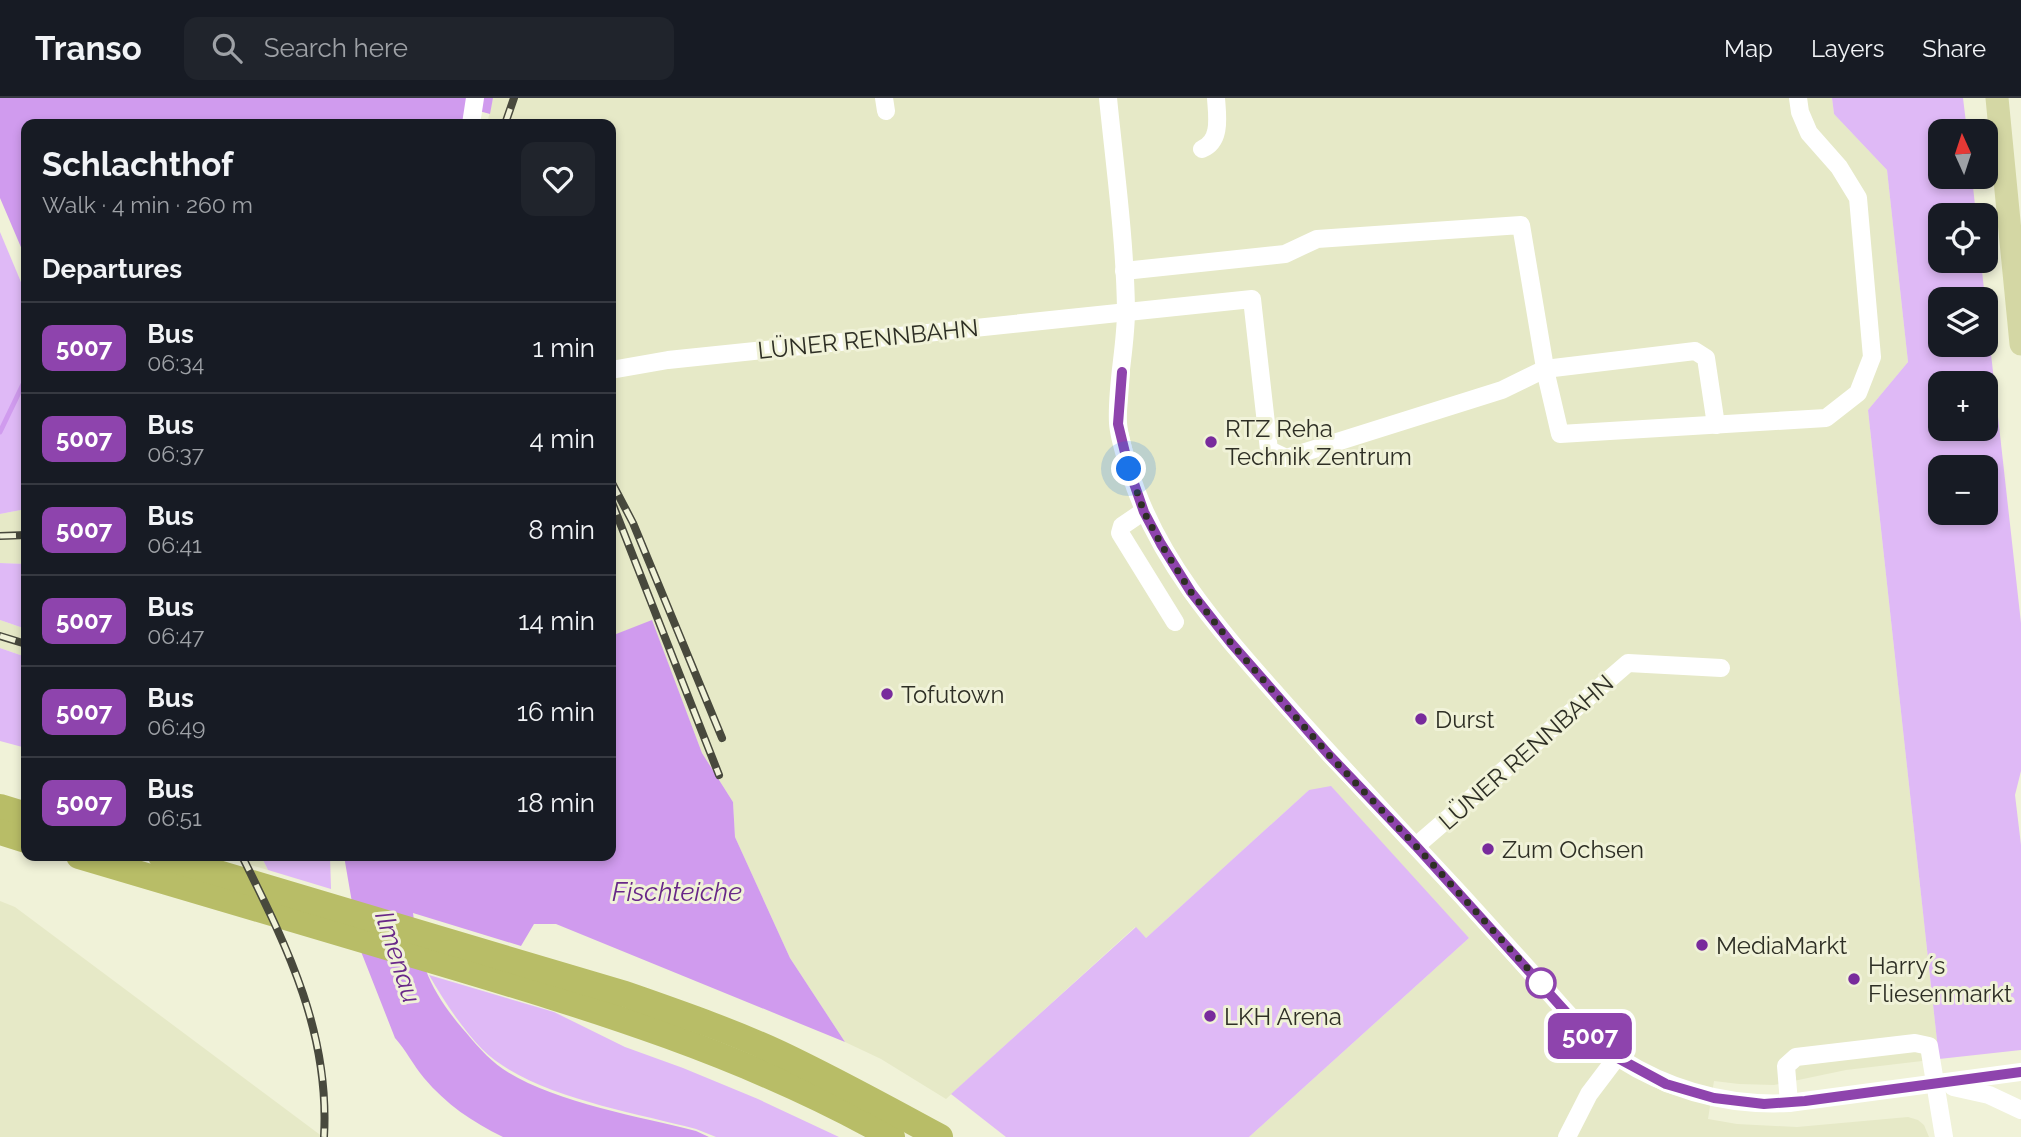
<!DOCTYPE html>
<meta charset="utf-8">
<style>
body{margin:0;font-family:Raleway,sans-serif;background:#20242c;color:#f1f3f6;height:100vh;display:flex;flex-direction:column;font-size:26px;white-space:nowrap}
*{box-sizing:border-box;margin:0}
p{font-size:23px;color:#9ea1a6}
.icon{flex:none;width:38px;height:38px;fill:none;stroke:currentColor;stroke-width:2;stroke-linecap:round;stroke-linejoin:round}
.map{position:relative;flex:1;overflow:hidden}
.sheet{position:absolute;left:21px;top:21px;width:595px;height:742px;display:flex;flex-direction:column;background:#171b24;border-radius:14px;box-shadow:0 4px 10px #0003}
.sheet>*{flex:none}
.badge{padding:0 14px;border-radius:10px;font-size:24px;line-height:46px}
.needle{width:46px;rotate:357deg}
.controls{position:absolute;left:1928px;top:21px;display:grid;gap:14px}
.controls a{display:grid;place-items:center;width:70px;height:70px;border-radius:14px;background:#171b24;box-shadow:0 4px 10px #0003;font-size:35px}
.you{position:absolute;width:35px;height:35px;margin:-18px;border:5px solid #fff;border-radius:50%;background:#1a73e8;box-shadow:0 0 0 10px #1a73e833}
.map>.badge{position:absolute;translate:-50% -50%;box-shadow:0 0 0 4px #fff}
h2{padding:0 21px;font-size:26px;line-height:63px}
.round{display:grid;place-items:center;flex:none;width:74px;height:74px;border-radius:14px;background:#20242c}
.headline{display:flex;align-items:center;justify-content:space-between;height:119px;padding:0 21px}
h1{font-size:33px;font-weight:700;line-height:52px}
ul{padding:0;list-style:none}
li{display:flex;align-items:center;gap:21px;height:91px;padding:0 21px;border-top:2px solid #363941}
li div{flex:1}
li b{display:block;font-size:26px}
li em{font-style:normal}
li .badge{min-width:77px;font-weight:700;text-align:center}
header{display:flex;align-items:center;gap:42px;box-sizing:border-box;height:98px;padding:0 35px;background:#171b24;border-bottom:2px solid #363941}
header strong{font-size:33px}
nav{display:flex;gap:38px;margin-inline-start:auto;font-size:24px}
.search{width:490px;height:63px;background:#20242c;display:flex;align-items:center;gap:18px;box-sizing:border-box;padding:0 24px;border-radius:14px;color:#9ea1a6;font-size:26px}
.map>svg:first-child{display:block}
.built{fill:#e6e9c7}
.green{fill:#dfb9f6;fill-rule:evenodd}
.water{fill:#d09bee}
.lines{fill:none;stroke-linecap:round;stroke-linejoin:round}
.stream{stroke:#d09bee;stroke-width:5}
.minor{stroke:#fff;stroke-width:18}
.major{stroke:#d4d7a4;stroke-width:23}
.highway{stroke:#b8bd67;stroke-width:26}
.rail-casing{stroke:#48493d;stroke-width:8}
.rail{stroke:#f0f2d8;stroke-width:5;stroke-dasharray:16;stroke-linecap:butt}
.line-casing{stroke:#fff;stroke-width:16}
.line{stroke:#8e44ad;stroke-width:10}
.walk{stroke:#2e2f25;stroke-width:7;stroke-dasharray:0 12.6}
.poi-dot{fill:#782b9c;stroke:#f0f2d8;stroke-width:2.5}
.stop-dot{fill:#fff;stroke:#8e44ad;stroke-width:3.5}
.labels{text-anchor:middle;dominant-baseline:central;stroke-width:6;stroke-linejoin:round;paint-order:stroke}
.street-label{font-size:24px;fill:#2e2f25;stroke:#f0f2d8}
.poi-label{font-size:24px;fill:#2e2f25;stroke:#f0f2d8;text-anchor:start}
.water-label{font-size:26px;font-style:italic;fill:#682788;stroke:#f0f2d8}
</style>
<header>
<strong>Transo</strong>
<div class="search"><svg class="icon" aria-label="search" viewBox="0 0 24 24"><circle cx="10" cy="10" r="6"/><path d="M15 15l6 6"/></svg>Search here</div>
<nav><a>Map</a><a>Layers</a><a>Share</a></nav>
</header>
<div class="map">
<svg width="2021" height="1039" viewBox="0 0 2021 1039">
<rect width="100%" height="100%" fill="#f0f2d8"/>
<g class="built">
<path d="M493,0H1832L1834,16L1887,72L1908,264L1868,312L1939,961L1846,972L1774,987L1739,986L1714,983L1708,1021L1737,1026L1797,1029L1908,1019L1918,1022L1924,1027L1929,1039H1249L1469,840L1309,692L1146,840L1135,829L946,1001L881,961L845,944L790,860L735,739L733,704L702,655L652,523L611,538V26H487Z"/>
<path d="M26,411V466L0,465V416Z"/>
<path d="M0,522L26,531V559L0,550Z"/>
<path d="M225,758H261L268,772L227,760Z"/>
<path d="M0,803L15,809L323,1039H0Z"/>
</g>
<g class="green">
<path d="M1832,0H1963L1967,33H1941V79H1972L1976,117H1941V163H1981L1985,201H1941V247H1986V211L2021,525V673L2015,697L2021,747V952L1939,961L1868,312L1908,264L1887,72L1834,16ZM1941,285H1986V331H1941ZM1941,369H1986V415H1941Z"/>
<path d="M0,134L26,196V411L0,416Z"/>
<path d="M0,465L26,466V531L0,522Z"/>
<path d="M0,550L26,559V650L0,643Z"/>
<path d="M1331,688L1469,840L1249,1039H1006L951,996L1136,829L1146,840L1309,692Z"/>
<path d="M261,758H330L331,791L268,772Z"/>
<path d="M429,877L554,914L625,949L683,970L758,1001L839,1039H716L696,1031C633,1014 529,998 482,951C461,929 444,903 429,877Z"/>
</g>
<g class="water">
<path d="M0,0H493L490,16L468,10L464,26H26V161L0,100Z"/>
<path d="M652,522L702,655L733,704L735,739L790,860L845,944L556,826H534L521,848L413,815C419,864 430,892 462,930C475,945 487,960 503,971C552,1004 638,1018 696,1033L709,1039H503C472,1024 446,1006 424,980C413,967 406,952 395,940L360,851L344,758H611V538Z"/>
</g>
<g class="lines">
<path class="stream" d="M0,334L26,280"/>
<g class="minor">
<path d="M884,0L886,13"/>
<path d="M1108,0C1115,70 1125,142 1126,212C1126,250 1116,288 1118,325C1119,340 1125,357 1129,371C1155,459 1217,529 1277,597C1337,665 1400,731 1462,798C1487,826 1513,854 1538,882C1563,910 1586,940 1619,960C1671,993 1728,1008 1789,1005L2021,974"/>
<path d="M471,26L475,0"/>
<path d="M1202,51C1222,43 1217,17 1216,0"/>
<path d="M1124,173L1285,156L1317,141L1521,127L1546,276L1560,336L1826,320L1858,295L1872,259L1858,100L1839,69L1809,35L1800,14L1798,0"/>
<path d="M611,272L668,262L1252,201L1269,352L1286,360L1502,292L1545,271L1695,253L1706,260L1716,327"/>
<path d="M1144,413L1122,428L1120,435L1175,524"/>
<path d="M1416,748L1628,565L1721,570"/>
<path d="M1953,989L1989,997L2021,1012"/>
<path d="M1789,1005L1786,968L1796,959L1915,945L1929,948L1944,1039"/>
<path d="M1567,1039L1589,996L1617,959"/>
</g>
<path class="major" d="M1997,0L2021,246"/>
<g class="highway">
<path d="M0,709L26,717"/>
<path d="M0,734L26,742"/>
<path d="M79,758C197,793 316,828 434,863C592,910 748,957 892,1039"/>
<path d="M161,758L625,896C676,914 729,932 779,955C834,981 887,1010 940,1039"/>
</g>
<g class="rail-casing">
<g id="rail">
<path d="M505,26L514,0"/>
<path d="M611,383L633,425L722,640"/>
<path d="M611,402L719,677"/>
<path d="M0,438L26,437"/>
<path d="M0,538L26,546"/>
<path d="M242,758C287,849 330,934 324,1039"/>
</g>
</g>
<use href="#rail" class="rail"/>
</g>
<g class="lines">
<g class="line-casing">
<path id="line" d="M1122,274L1118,326L1129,371L1144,414L1161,446L1191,494L1231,545L1329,657L1416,748L1583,933L1616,959L1666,986L1714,1000L1764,1006L1805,1003L2021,974"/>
</g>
<use href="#line" class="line"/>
<path class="walk" d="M1129,371L1144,414L1161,446L1191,494L1231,545L1329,657L1416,748L1541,885"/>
</g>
<g class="poi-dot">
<circle cx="1211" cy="344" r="7"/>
<circle cx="887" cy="596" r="7"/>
<circle cx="1421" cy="621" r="7"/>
<circle cx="1488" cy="751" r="7"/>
<circle cx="1702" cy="847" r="7"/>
<circle cx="1854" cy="881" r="7"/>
<circle cx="1210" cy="918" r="7"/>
</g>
<circle class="stop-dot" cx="1541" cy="885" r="14"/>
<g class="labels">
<g class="street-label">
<text transform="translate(868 241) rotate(-6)">LÜNER RENNBAHN</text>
<text transform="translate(1526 654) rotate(-41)">LÜNER RENNBAHN</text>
</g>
<g class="poi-label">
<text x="1225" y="330">RTZ Reha<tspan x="1225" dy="28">Technik Zentrum</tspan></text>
<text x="901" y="596">Tofutown</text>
<text x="1435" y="621">Durst</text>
<text x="1502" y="751">Zum Ochsen</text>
<text x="1716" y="847">MediaMarkt</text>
<text x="1868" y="867">Harry´s<tspan x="1868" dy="28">Fliesenmarkt</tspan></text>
<text x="1224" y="918">LKH Arena</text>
</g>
<g class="water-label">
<text x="677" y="794">Fischteiche</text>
<text transform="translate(398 859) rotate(72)">Ilmenau</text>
</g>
</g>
</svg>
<div class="controls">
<a><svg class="needle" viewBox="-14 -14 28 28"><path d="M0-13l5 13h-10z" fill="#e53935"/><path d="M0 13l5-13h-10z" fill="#9ea1a6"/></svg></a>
<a><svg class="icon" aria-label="locate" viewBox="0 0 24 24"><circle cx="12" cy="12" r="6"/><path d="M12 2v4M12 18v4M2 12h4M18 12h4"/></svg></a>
<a><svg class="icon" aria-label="layers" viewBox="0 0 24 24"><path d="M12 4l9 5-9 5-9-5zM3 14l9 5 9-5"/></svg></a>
<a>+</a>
<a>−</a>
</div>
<div class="you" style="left:1129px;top:371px"></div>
<b class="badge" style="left:1590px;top:938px;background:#8e44ad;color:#fff">5007</b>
<section class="sheet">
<div class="headline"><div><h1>Schlachthof</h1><p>Walk · 4 min · 260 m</p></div><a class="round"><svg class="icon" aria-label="heart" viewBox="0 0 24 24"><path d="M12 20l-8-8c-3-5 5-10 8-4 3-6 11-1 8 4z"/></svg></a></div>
<h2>Departures</h2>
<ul>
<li><span class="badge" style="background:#8e44ad;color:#fff">5007</span><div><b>Bus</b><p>06:34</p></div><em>1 min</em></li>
<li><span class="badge" style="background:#8e44ad;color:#fff">5007</span><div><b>Bus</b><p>06:37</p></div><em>4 min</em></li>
<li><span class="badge" style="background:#8e44ad;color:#fff">5007</span><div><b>Bus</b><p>06:41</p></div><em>8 min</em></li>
<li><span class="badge" style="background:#8e44ad;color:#fff">5007</span><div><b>Bus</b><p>06:47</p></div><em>14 min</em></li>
<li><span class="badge" style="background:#8e44ad;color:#fff">5007</span><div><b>Bus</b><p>06:49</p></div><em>16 min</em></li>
<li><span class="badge" style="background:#8e44ad;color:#fff">5007</span><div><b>Bus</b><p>06:51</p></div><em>18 min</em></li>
</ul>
</section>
</div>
